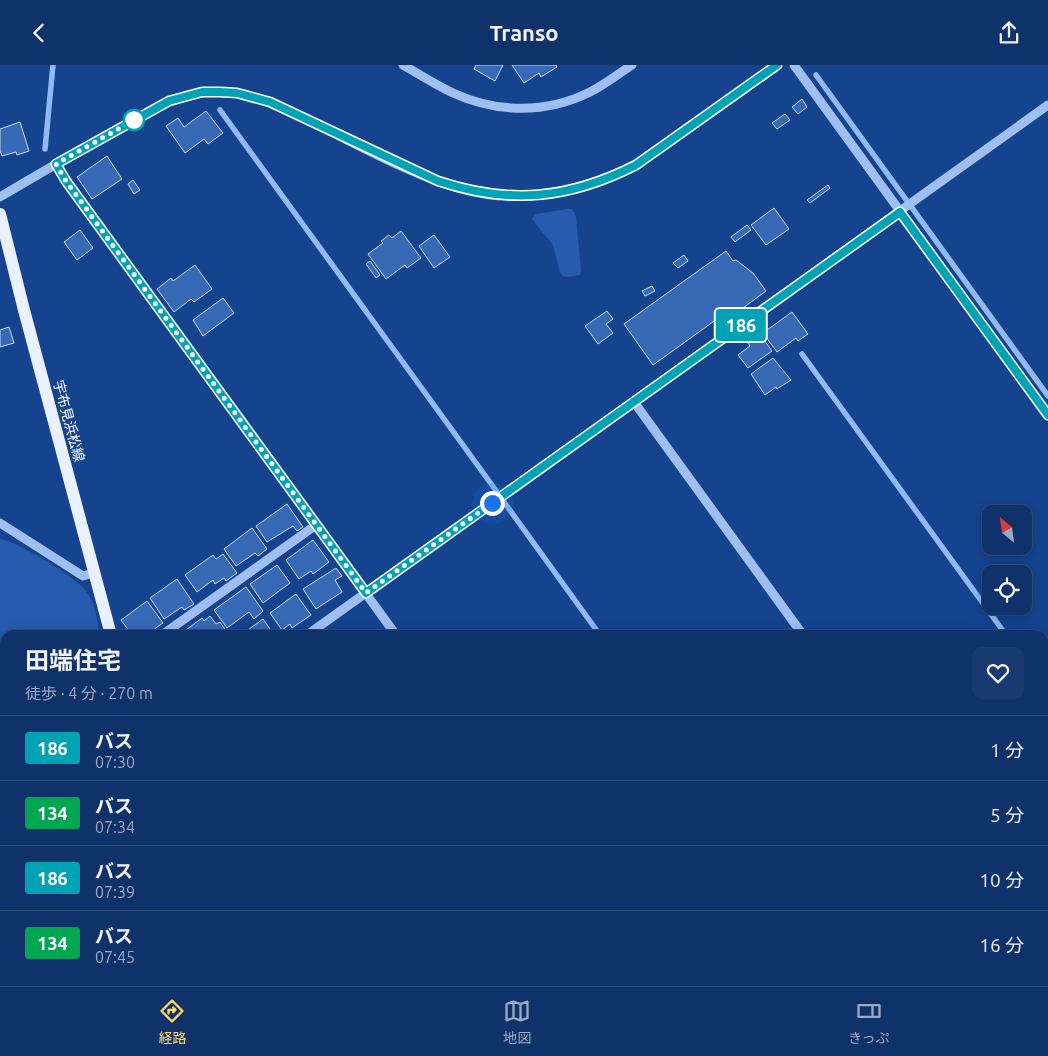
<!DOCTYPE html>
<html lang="ja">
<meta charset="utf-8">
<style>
body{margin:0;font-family:Ubuntu,"Noto Sans JP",sans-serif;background:#193a70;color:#f1f3f6;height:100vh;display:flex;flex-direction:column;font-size:19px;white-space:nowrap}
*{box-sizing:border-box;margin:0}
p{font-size:16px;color:#9caac1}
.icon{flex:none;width:28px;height:28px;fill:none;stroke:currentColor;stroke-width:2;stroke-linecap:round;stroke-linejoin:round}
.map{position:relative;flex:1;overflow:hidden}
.details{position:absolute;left:0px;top:565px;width:1049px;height:356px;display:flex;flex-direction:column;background:#10326a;border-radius:15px 15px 0 0;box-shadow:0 2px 12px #0003,0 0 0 1px #304d7e}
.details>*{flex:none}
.badge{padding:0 10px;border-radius:4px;font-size:18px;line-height:32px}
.needle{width:32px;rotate:331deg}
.buttons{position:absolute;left:982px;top:440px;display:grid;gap:10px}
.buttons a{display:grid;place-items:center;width:50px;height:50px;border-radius:10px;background:#10326a;box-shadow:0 2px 12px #0003,0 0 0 1px #304d7e;font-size:25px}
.you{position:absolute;width:25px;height:25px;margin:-12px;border:4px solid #fff;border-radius:50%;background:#1a73e8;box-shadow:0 0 0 8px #1a73e833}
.map>.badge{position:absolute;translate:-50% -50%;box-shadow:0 0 0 2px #fff}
.round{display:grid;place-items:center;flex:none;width:52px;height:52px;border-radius:10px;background:#193a70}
.head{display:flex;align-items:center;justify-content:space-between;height:85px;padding:0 25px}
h1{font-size:24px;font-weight:700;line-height:38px}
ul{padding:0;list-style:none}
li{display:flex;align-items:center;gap:15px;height:65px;padding:0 25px;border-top:1px solid #304d7e}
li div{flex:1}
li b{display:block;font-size:19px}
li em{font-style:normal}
li .badge{min-width:55px;font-weight:700;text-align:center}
header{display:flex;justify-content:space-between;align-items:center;height:65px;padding:0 25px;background:#10326a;font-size:22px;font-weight:700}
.menu{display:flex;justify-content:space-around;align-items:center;height:70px;border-top:1px solid #304d7e;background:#10326a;font-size:14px;color:#9caac1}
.menu a{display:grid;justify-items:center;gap:2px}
.menu .on{color:#ffda5f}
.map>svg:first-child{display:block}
.green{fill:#275bad}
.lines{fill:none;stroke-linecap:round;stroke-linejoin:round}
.stream{stroke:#91b9f3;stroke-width:5.5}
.building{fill:#3869b5;stroke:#c6dbfc}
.minor{stroke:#9fbff0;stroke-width:9}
.major{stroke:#e9f0ff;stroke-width:12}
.line-casing{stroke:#fff;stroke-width:11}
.line{stroke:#00a3b4;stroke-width:8}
.walk{stroke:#fff;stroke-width:5;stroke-dasharray:0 9}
.stop-dot{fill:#fff;stroke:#00a3b4;stroke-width:2.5}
.labels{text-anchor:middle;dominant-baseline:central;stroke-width:5;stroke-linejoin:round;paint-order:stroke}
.street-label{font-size:14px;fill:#fff;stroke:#15438e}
</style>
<header><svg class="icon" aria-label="back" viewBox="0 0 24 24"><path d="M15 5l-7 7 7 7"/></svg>Transo<svg class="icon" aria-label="share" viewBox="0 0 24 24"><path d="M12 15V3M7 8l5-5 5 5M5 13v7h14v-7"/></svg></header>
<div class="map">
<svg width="1048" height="921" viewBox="0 0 1048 921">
<rect width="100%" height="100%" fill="#15438e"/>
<g class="green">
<path d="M567,144H572L576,152L581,205L580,210L567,212L563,211L560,208L553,180L532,154L536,149Z"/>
<path d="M0,474C15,475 77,513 86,526C95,537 97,556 100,570H5V749L0,748Z"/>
</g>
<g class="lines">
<g class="stream">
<path d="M816,10L1048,331"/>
<path d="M220,45L497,427"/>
<path d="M45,84L53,0"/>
<path d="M802,289L1006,570"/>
<path d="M504,437L600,570"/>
<path d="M1044,623L1048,629"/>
<path d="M1044,760L1048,757"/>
<path d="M444,916L447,921"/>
<path d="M823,921L829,916"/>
</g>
</g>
<g class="building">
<path d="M476,0H503L495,16L474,4Z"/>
<path d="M512,0H556L557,2L541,12L539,8L524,18Z"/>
<path d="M802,34L807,42L798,49L792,42Z"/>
<path d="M206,46L223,68L208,79L204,74L185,88L166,61L178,53L184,62Z"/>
<path d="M785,49L790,55L777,64L772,58Z"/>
<path d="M20,57L29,86L17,90L16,87L2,91L0,86V64Z"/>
<path d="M107,91L122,114L92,134L77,112Z"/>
<path d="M133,115L140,125L134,129L128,119Z"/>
<path d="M828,120L830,123L810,138L807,135Z"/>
<path d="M774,143L789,164L766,180L751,160Z"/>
<path d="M747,160L751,165L735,177L731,172Z"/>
<path d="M80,165L93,183L77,195L64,177Z"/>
<path d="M401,166L421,193L407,203L405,200L386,214L368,189L383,178L381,176L389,170L392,173Z"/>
<path d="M434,170L450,192L434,203L419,181Z"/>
<path d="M726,186L733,196L736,195L753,208L766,226L728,254L724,249L653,300L624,259Z"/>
<path d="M684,190L688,196L678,203L673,198Z"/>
<path d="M370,196L380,210L376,213L366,199Z"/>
<path d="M195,200L212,224L194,237L191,234L174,247L157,224L171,213L173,216Z"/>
<path d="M652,221L655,226L645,231L642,226Z"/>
<path d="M223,233L234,248L203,271L193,255Z"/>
<path d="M607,246L613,254L606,259L613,268L598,279L585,261Z"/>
<path d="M792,247L808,269L798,276L796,273L777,287L763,268Z"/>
<path d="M9,262L14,278L0,282V265Z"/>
<path d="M756,264L772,286L748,303L738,290L750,281L744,272Z"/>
<path d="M773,293L791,315L777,324L776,322L765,330L751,309Z"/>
<path d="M287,439L303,462L297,466L293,461L267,477L256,461Z"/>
<path d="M252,463L267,484L258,491L255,488L236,501L224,484Z"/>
<path d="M313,475L329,497L313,509L311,506L299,514L286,495Z"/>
<path d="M223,489L237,508L226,516L224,513L215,519L213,515L197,527L185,510L213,490L216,494Z"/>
<path d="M277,500L290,518L263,538L250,519Z"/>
<path d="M336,503L342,511L335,515L342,527L316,544L303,524Z"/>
<path d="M177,514L194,539L184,545L182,542L164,554L150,533Z"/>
<path d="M246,522L263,546L254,554L249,547L227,563L214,545Z"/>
<path d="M296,529L311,550L292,563L290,559L282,565L270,548Z"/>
<path d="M147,536L163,558L146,570H132L121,555Z"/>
<path d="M210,551L216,559L220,557L229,570H183L182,568L202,553L204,556Z"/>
<path d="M263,554L272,567L268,570H241Z"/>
<rect x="0" y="793" width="5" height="17"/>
<path d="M83,916H117L114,921H80Z"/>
<path d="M674,916H706L699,921H678Z"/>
</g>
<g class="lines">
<g class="minor">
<path d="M403,0C419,9 436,20 453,28C497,48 546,49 590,27C604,20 618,9 632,0"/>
<path d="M794,0L1048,350"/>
<path d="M56,99L66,116L396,570"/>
<path d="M0,132C35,111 70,91 105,71C136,54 166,33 201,28C241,22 274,39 309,56C357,79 409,109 461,124C521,141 582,127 636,100L777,0"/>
<path d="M634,337L803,570"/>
<path d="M0,458L83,511L94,508"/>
<path d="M162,570L316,460"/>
<path d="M307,570L1048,40"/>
<path d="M1044,773L1048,770"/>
<path d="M1044,904L1048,910"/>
<path d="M243,916L246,921"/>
<path d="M645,916L649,921"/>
<path d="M133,921L135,916"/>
<path d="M726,921L732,916"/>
<path d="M840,921L846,916"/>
</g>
<g class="major">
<path d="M0,149L24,245L111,570"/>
<path d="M185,916L186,921"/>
</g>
</g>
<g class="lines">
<g class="line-casing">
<path id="line" d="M777,0L636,100C569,134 510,140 438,116L270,37L237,28L220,27H202L169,36L56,99L66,116L366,528L900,147L1048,350"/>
</g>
<use href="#line" class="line"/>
<path class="walk" d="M134,55L138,53L56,99L66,116L366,528L492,438"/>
</g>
<circle class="stop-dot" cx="134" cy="55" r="10"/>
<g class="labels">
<g class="street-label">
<text transform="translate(69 356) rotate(75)">宇布見浜松線</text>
</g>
</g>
</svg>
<div class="buttons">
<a><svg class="needle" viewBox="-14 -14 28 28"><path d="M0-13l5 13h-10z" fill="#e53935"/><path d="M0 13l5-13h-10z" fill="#9caac1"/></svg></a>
<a><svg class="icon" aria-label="locate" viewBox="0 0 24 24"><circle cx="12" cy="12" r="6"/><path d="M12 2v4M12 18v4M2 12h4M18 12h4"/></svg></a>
</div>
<div class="you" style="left:492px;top:438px"></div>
<b class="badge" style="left:741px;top:260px;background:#00a3b4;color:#fff">186</b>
<section class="details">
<div class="head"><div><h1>田端住宅</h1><p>徒歩 · 4 分 · 270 m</p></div><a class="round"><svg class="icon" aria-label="heart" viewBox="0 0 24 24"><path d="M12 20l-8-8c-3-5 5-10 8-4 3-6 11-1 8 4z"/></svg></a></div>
<ul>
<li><span class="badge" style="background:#00a3b4;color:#fff">186</span><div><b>バス</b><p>07:30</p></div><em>1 分</em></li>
<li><span class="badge" style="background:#00a651;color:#fff">134</span><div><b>バス</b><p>07:34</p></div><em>5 分</em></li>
<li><span class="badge" style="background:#00a3b4;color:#fff">186</span><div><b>バス</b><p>07:39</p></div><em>10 分</em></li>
<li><span class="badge" style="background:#00a651;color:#fff">134</span><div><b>バス</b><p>07:45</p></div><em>16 分</em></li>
</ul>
</section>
</div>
<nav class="menu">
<a class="on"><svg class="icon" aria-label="directions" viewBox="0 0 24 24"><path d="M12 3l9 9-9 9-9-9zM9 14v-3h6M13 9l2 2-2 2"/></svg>経路</a>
<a><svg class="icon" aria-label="map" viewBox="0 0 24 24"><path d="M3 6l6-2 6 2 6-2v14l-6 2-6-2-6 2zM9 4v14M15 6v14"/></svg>地図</a>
<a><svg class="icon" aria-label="tickets" viewBox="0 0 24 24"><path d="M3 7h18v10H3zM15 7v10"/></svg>きっぷ</a>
</nav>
